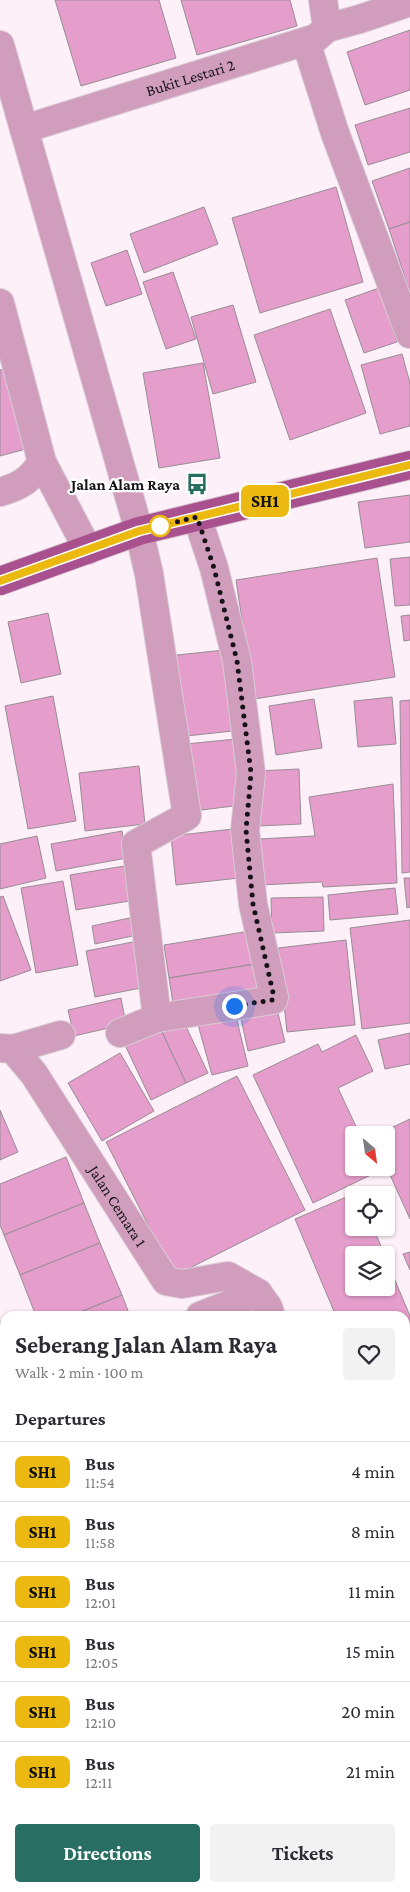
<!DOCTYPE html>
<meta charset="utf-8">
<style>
body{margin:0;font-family:"Crimson Pro",serif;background:#f2f2f3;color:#2b2b33;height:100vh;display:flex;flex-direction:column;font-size:19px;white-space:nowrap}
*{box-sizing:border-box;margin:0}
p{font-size:16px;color:#7c7c81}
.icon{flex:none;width:28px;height:28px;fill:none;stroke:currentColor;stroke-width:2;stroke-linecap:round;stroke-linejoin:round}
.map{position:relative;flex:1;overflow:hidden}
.details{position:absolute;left:0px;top:1311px;width:410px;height:581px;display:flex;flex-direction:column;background:#fff;border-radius:15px 15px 0 0;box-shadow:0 1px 4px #0004}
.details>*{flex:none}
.badge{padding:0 10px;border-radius:8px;font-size:18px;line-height:32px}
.needle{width:32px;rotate:151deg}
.buttons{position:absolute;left:345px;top:1126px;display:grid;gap:10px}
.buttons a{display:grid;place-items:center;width:50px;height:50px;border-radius:5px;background:#fff;box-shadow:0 1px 4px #0004;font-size:25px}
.you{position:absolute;width:25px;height:25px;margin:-12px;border:4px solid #fff;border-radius:50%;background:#1a73e8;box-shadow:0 0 0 8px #1a73e833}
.map>.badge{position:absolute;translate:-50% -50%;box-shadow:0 0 0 2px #fff}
h2{padding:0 15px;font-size:19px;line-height:45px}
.round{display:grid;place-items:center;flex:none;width:52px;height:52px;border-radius:5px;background:#f2f2f3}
.summary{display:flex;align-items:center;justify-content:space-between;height:85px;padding:0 15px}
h1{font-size:24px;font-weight:700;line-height:38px}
.cta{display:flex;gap:10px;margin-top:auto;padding:10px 15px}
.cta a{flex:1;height:58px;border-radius:5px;background:#286e62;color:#fff;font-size:20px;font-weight:700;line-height:58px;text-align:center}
.cta a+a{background:#f2f2f3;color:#2b2b33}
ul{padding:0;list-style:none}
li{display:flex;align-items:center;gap:15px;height:60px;padding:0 15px;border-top:1px solid #e1e1e2}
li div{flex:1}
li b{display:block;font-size:19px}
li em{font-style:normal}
li .badge{min-width:55px;font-weight:700;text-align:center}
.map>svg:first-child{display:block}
.water{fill:#79e4cf}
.building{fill:#e59dcc;stroke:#988d94}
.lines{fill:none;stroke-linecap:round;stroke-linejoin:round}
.minor-casing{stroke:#d8ccd4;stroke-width:30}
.major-casing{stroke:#d8ccd4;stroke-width:30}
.minor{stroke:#d09dbd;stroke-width:28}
.major{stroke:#a9508e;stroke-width:28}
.line-casing{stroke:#fff;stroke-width:11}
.line{stroke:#ecb910;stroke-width:8}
.walk{stroke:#161215;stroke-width:5;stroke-dasharray:0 9}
.stop-dot{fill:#fff;stroke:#ecb910;stroke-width:2.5}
.labels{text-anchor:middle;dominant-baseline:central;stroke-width:4.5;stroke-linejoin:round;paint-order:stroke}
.street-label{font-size:16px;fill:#161215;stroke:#fff}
.poi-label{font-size:16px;font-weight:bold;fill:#161215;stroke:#fff;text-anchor:end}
</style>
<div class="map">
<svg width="410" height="1892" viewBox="0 0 410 1892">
<rect width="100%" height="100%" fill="#fdf0f8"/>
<path class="water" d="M5,1579V1636L0,1628V1581Z"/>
<g class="building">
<path d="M55,0H159L176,58L81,86Z"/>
<path d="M181,0H290L297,26L197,55Z"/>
<path d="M410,30V90L365,105L347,52Z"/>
<path d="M410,108V152L368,165L355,125Z"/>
<path d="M410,168V222L389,229L372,181Z"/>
<path d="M336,187L363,282L260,313L232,218Z"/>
<path d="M204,207L218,244L144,273L130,234Z"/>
<path d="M410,222V290H409L389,229Z"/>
<path d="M127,250L142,294L106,306L91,263Z"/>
<path d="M173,272L196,339L166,349L143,282Z"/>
<path d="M379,288L397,342L364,353L345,300Z"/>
<path d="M233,305L256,382L213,394L191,317Z"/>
<path d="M330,309L366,413L290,440L254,335Z"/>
<path d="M402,354L410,383V426L380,434L361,365Z"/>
<path d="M203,363L220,458L159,468L143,373Z"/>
<path d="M5,369L26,449L0,456V370Z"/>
<path d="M410,495V542L365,548L358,502Z"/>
<path d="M410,557V605L395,606L390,559Z"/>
<path d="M377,558L395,677L254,699L236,580Z"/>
<path d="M48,613L61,674L21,683L8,622Z"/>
<path d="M410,615V640L404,641L401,616Z"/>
<path d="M224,650L233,731L177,737L168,656Z"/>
<path d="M53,696L76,821L28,829L5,706Z"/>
<path d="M392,697L396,744L358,747L354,701Z"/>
<path d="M314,699L322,748L276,755L269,706Z"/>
<path d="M410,700V872L402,873L400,701Z"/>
<path d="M236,739L242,805L193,811L186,744Z"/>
<path d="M139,766L145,824L85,831L79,773Z"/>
<path d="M299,769L301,824L259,826L257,771Z"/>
<path d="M393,784L397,883L323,887L322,882L260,885L259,839L315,836L309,797Z"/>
<path d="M233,829L239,878L176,885L171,836Z"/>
<path d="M122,831L127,858L56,871L51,844Z"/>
<path d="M37,836L46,878L0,889V844Z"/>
<path d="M124,866L129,901L76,910L70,875Z"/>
<path d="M404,878H410V907L407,908Z"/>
<path d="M63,881L78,965L36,973L21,888Z"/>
<path d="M395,888L398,914L330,920L328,895Z"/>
<path d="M3,896L31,970L0,981V897Z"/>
<path d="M323,897L324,931L272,933L271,898Z"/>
<path d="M134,917L137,935L95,944L92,926Z"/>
<path d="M410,920V1023L362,1029L350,928Z"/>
<path d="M250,931L255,964L169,978L164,945Z"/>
<path d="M346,940L355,1025L287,1032L278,948Z"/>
<path d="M138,941L146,987L95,997L86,951Z"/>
<path d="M255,964L260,997L174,1010L169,978Z"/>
<path d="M121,998L126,1024L74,1036L68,1010Z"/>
<path d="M276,1005L285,1042L248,1051L240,1014Z"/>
<path d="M235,1012L248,1066L212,1075L197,1021Z"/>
<path d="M182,1018L208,1073L186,1083L160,1028Z"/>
<path d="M160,1028L186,1083L151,1100L125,1045Z"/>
<path d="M410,1033V1064L385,1069L378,1040Z"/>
<path d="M356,1035L373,1071L338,1088L360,1135H354V1168H375L377,1172L313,1203L253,1075L318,1044L322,1052Z"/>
<path d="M120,1053L154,1111L102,1141L68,1083Z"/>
<path d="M237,1076L305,1210L174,1276L106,1142Z"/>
<path d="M0,1110L18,1152L0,1160Z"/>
<path d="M410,1119V1219L386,1166V1135H376Z"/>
<path d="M66,1157L84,1203L4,1235L0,1225V1184Z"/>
<path d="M358,1192L360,1195H354V1228H373L385,1255H354V1288H386V1259L410,1316V1394L405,1396V1316H336L295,1219Z"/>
<path d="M84,1203L100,1243L20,1275L4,1235Z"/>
<path d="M100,1243L122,1295L71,1316H36L20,1275Z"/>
<path d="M410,1252V1270L403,1254Z"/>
<path d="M122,1295L130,1316H71Z"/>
<path d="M410,1429V1627L405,1614V1431Z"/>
<path d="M0,1756L5,1773V1847L0,1848Z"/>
<path d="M202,1888H238L240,1892H200L199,1889Z"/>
<path d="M238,1888H296L298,1892H240Z"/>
<path d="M296,1888H340L342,1892H298Z"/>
<path d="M340,1888H384L385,1892H342Z"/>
</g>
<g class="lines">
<g class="minor-casing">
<g id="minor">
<path d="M327,28L360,19L410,2"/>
<path d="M306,42L335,133L410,334"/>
<path d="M0,45L139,531L149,574L187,816L136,844L157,1018L120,1033"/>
<path id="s1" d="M24,129L316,38L327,28L323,0"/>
<path d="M0,303L42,462L88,550"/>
<path d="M0,492C21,486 30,480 42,462"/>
<path d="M157,1018L273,1000L274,997L253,904L245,830L251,773L237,661L214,568L197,517"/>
<path id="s2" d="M0,1048L13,1049L34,1074L166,1281L182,1284L228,1276L258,1293L268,1307L271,1316"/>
<path d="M13,1049L61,1035"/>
<path d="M200,1316L258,1293"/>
<path d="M0,1336L5,1347"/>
<path d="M405,1659L410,1671"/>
<path d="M0,1728L5,1730"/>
<path d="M405,1766L410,1764"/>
<path d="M0,1891L12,1888"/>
</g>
</g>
<g class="major-casing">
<path id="major" d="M0,581L139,531L410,465"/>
</g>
<use href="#minor" class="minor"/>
<use href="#major" class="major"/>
</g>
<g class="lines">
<g class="line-casing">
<path id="line" d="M0,581L139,531L410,465"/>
</g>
<use href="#line" class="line"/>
<path class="walk" d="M160,526L197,517L214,568L237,661L251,773L246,830L253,904L274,997L272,1000L234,1006"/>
</g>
<defs>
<g id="bus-bare" transform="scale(1.725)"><path d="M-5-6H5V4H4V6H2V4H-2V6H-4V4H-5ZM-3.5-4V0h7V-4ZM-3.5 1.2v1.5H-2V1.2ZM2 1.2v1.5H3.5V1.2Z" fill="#286e62" stroke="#fff" stroke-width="2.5" paint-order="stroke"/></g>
</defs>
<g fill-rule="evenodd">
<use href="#bus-bare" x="197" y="484"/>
</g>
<circle class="stop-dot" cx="160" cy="526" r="10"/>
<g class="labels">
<g class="street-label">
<text stroke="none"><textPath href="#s1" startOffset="174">Bukit Lestari 2</textPath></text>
<text stroke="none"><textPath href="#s2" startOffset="202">Jalan Cemara 1</textPath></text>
</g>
<g class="poi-label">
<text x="180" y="484">Jalan Alam Raya</text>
</g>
</g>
</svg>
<div class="buttons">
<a><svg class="needle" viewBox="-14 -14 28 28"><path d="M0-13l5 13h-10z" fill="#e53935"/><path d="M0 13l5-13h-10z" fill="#7c7c81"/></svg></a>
<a><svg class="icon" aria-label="locate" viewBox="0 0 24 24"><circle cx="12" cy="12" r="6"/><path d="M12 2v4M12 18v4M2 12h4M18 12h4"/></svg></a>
<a><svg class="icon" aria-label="layers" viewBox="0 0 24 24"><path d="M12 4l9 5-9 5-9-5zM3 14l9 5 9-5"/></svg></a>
</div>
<div class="you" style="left:234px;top:1006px"></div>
<b class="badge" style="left:265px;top:501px;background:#ecb910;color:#111">SH1</b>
<section class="details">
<div class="summary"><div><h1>Seberang Jalan Alam Raya</h1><p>Walk · 2 min · 100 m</p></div><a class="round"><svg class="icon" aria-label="heart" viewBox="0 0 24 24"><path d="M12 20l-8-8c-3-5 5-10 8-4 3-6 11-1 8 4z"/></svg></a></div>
<h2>Departures</h2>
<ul>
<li><span class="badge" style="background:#ecb910;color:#111">SH1</span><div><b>Bus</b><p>11:54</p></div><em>4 min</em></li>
<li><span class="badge" style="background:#ecb910;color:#111">SH1</span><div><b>Bus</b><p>11:58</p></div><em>8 min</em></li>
<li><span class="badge" style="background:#ecb910;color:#111">SH1</span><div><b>Bus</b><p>12:01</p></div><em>11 min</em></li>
<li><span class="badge" style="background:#ecb910;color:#111">SH1</span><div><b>Bus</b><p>12:05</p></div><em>15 min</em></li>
<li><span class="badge" style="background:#ecb910;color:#111">SH1</span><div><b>Bus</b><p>12:10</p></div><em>20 min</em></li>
<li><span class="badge" style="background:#ecb910;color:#111">SH1</span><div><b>Bus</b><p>12:11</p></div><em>21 min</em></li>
</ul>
<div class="cta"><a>Directions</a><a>Tickets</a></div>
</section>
</div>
